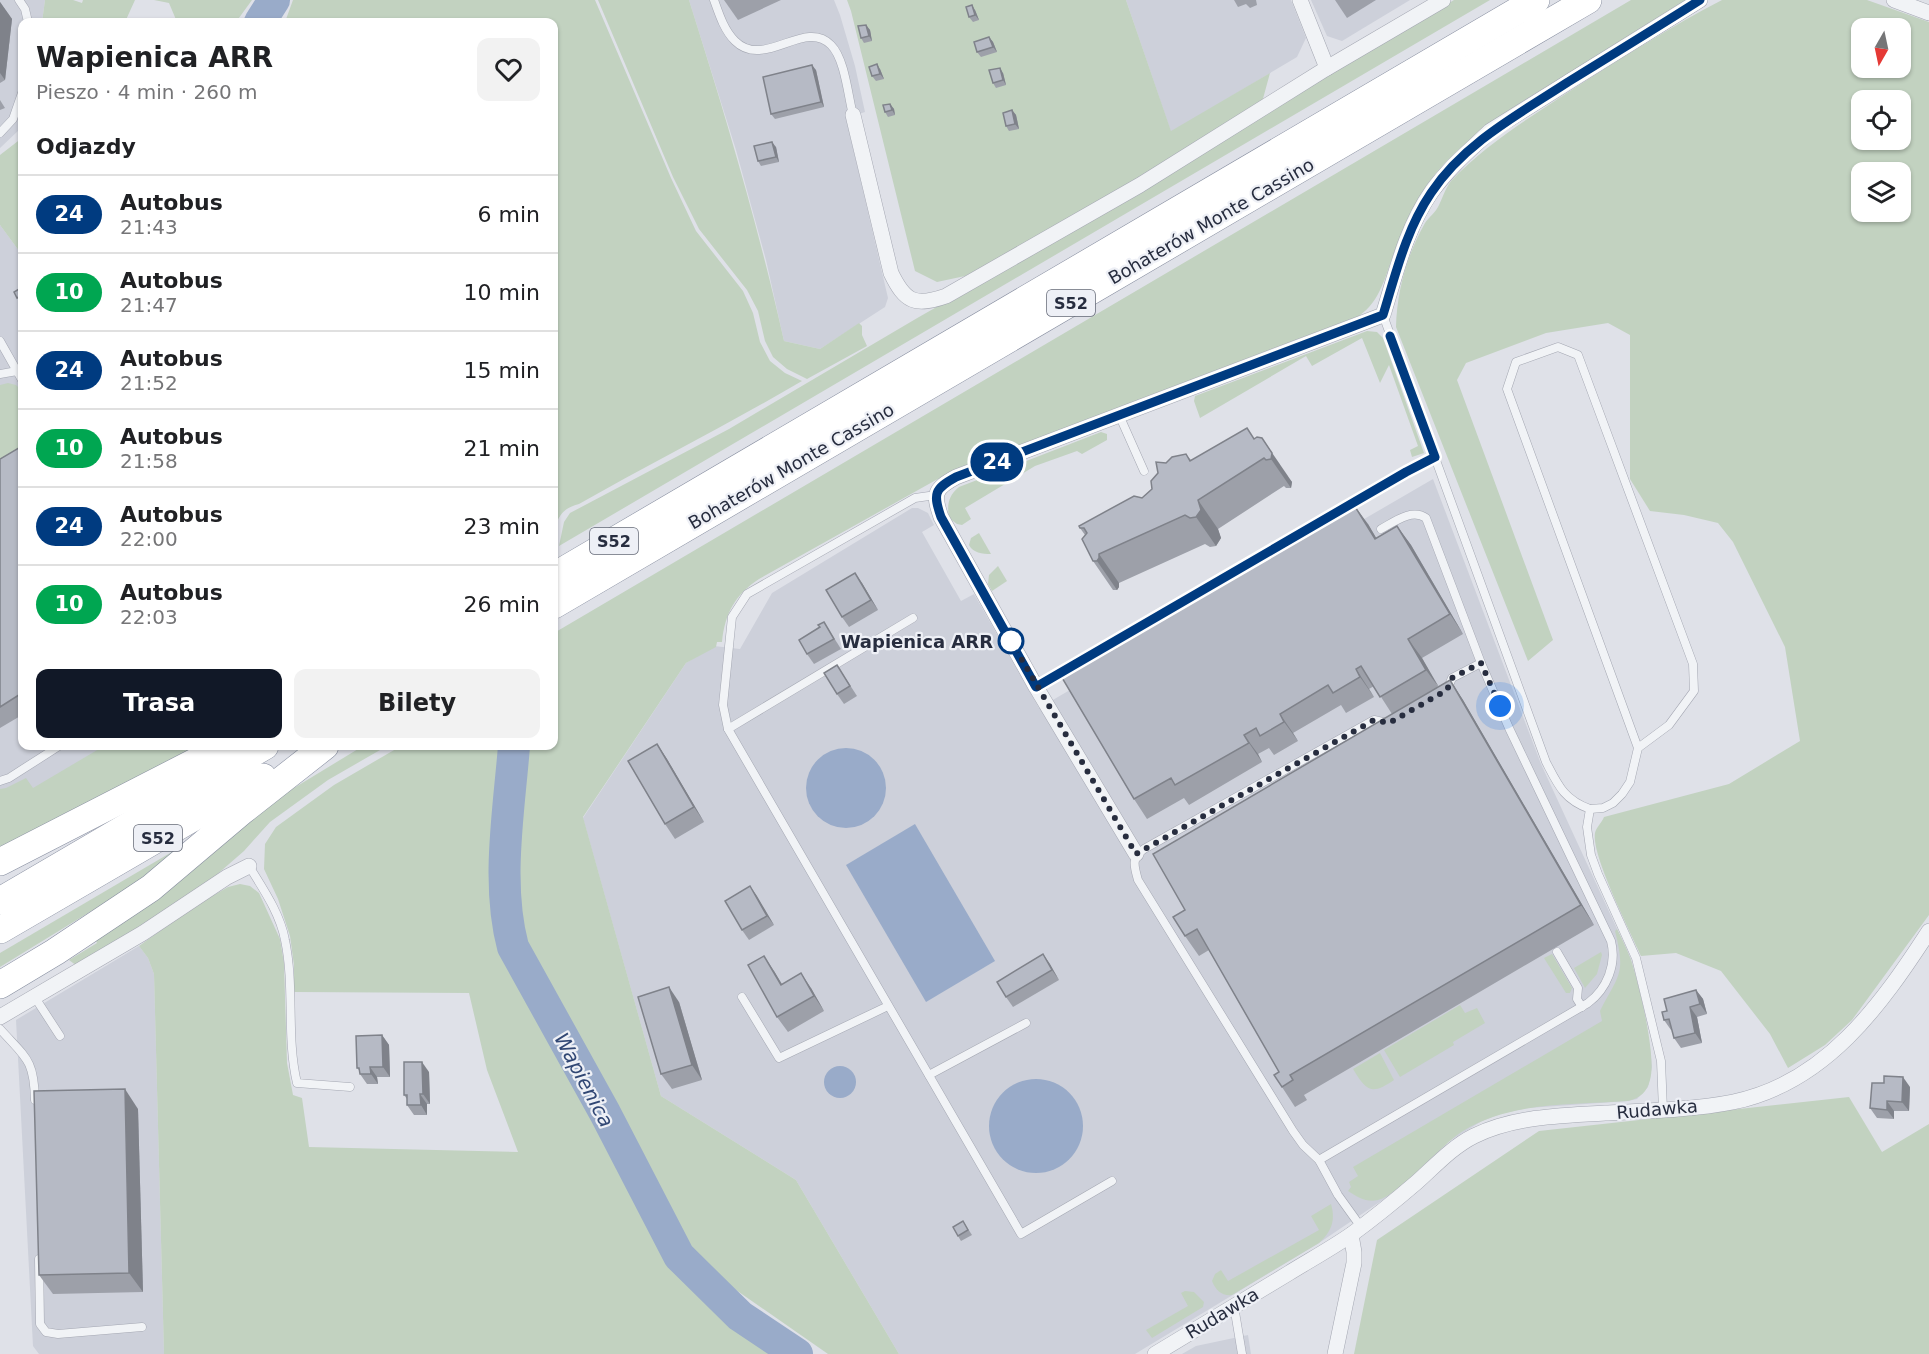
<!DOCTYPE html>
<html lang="pl">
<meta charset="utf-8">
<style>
body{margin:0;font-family:"DejaVu Sans",sans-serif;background:#f2f2f2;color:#202124;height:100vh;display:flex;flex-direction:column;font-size:22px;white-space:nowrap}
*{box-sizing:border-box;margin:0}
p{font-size:20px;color:#757577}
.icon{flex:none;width:33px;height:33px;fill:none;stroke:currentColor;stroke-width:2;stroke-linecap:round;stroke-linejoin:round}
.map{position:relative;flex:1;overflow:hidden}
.details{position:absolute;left:18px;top:18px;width:540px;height:732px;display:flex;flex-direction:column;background:#fff;border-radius:12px;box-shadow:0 2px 4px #0004}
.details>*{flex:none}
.badge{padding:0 12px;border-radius:20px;font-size:21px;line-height:39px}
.needle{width:39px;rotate:189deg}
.controls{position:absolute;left:1851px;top:18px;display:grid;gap:12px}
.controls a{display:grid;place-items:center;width:60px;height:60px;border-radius:12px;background:#fff;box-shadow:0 2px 4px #0004;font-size:30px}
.you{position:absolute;width:30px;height:30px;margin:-15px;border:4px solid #fff;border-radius:50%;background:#1a73e8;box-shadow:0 0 0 9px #1a73e833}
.map>.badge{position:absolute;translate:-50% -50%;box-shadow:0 0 0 3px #fff}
h2{padding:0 18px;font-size:22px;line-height:54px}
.round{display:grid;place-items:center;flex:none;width:63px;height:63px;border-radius:12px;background:#f2f2f2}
.summary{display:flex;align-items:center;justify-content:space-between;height:102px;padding:0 18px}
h1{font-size:28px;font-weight:600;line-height:45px}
.button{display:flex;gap:12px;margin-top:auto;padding:12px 18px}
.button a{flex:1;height:69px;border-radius:12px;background:#111827;color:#fff;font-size:24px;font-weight:600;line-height:69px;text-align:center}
.button a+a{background:#f2f2f2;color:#202124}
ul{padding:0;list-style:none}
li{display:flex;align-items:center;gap:18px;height:78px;padding:0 18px;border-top:2px solid #e0e0e0}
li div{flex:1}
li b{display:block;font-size:22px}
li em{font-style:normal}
li .badge{min-width:66px;font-weight:700;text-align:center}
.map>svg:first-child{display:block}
.built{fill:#cdd0da}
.green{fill:#c2d2c0;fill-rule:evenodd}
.water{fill:#99abc9}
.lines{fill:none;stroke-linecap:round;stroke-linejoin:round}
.river{stroke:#99abc9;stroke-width:32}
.lane-casing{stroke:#a4a7b2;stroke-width:9}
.street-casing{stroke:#a4a7b2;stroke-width:16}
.highway-casing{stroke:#868d9f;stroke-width:28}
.lane{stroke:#f1f3f6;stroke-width:8}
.street{stroke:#f1f3f6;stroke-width:15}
.highway{stroke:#fff;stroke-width:27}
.wall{fill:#9da0a9}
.shaded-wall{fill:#7f828a}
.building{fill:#b6bac5;stroke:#7f828a;stroke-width:1.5}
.line-casing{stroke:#fff;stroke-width:14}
.line{stroke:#003b80;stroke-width:9}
.walk{stroke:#272d3f;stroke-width:6;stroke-dasharray:0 10.8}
.stop-dot{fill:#fff;stroke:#003b80;stroke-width:3}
.labels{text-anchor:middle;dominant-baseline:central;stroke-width:4.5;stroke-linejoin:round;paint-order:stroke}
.shield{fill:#eef0f6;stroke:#636876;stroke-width:1.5}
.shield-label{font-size:16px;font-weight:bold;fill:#272d3f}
.street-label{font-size:18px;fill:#272d3f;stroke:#eef0f6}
.stop-label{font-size:18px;font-weight:bold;fill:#272d3f;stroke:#eef0f6;text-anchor:end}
.water-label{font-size:20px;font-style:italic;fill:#314774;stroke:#eef0f6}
</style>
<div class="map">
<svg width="1929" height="1354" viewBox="0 0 1929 1354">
<rect width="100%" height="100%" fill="#dfe1e8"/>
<g class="built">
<path d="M0,0H45L42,22H22V121L20,129L0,148Z"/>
<path d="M689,0H834L840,15L855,66L865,112L846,118L888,298L885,307L820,349L784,341L766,260L736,150Z"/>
<path d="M1126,0H1291L1306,38L1297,57L1171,132Z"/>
<path d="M1311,0H1410L1342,41L1327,36Z"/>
<path d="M0,225L22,255V746H154L0,826Z"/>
<path d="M1433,479L1541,764L1631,959L1650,1048L1652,1067L1648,1087L1637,1099L1628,1101L1528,1108L1503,1113L1482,1121L1446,1143L1390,1195L1319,1243L1135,1354H899L796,1180L661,1096L583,818L686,663L714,646L740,649L772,593L912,508H918L928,513L934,525L922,532L961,601L974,594L1039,708Z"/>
<path d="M139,946L148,958L154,974L164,1354H39L33,1346L16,1020Z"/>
<path d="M1248,1335L1251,1354H1182L1196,1346Z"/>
</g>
<g class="green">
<path d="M45,0H73L82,3L83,0H135L125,22H42Z"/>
<path d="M154,0H252L236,22H177L169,3Z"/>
<path d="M293,0H595L671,178L696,231L743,291L753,313L760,342L770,361L785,373L802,381C729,424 653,462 579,504C564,508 561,513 554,527V22H285Z"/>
<path d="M598,0H689C725,114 758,225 784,341L820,349L859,323L862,326V335L867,346L807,379L787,369L773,357L765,341L758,311L747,290L699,229L673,177Z"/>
<path d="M847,0H1126L1171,131L1270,73L1261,106L1028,243L965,276L937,282L915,271L851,11Z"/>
<path d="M1454,0H1490L559,546L564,522L570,513L729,429L919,317L1143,190L1330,74Z"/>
<path d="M1631,0H1686C1645,26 1603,51 1562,77C1516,105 1471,132 1436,173C1419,194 1406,220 1397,245C1386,271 1383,299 1359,316L999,453L936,480L759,579C735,595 725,613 722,642H717L716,647L686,663L583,817L661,1096L796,1180L899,1354H828L726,1283L689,1245L616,1105L524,948L516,907V868L525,746H554V633Z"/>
<path d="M1722,0H1867L1929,22V915L1852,1020L1825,1045L1788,1068L1770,1034L1721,971L1676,953L1641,956C1631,933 1591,855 1595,833C1596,828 1602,822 1604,817L1729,784L1800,741L1785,647L1733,542L1718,523L1684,515L1650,511L1630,479V335L1608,323L1546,333L1466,363L1457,380L1553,640L1528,661L1396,327C1397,290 1407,255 1425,223C1429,217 1436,212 1439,205C1443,197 1445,189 1451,181C1486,144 1529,118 1570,91C1620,59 1670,27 1722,0ZM1862,28H1900V68H1862ZM1862,100H1900V140H1862ZM1862,172H1900V212H1862Z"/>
<path d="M22,138V255L0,225V155Z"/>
<path d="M1367,331L1377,332L1383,338L1424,453L1412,457L1410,450L1418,446L1389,365L1380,383L1362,338L1312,366L1306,356L1200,418L1194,401L1195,396Z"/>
<path d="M8,383L16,385L22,391V460L0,474V385Z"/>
<path d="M1101,432L1107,434V440L1082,454L1077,451L1035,466L965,508L971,519L962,525L957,524L949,518C947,505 948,496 959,487Z"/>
<path d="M979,533L991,554C982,554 973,553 969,545L971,538Z"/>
<path d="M998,566L1007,581L992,591L988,584L989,575Z"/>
<path d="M104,746H206L0,850V789L6,788L26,778L33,788Z"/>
<path d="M363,746H387L328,780L270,822L244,851L206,884L150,923L77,966L69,960L97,943L95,939L271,802Z"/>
<path d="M401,746H503L491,915L504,954L662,1252L687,1285L725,1318L780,1354H164L154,974L148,958L139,946L193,907L228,887L240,884L250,886L259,893L280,939L284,963L287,1063L293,1095L302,1098L309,1147L518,1152L487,1070L469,993L294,992V965L290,936L278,899L264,869L265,844L276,827L334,785Z"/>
<path d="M182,846L155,872L0,967V953Z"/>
<path d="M1617,929C1622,939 1627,949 1631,960C1639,984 1657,1057 1650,1080C1647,1092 1640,1098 1628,1101C1573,1105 1512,1101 1463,1131C1438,1147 1401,1194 1378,1200C1367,1203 1357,1197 1348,1191L1351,1187L1349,1182L1358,1176L1353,1167L1602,1021L1600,1011C1619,974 1626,975 1615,931Z"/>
<path d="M1601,952L1602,955L1597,974L1585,988L1574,968Z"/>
<path d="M1552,954L1572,988L1570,993H1566L1544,958Z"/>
<path d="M1460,1005L1465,1013L1477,1008L1485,1023L1453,1042L1454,1045L1400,1077L1384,1050Z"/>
<path d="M1380,1053L1394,1080C1372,1095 1367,1092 1353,1069Z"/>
<path d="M1849,1097L1882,1152L1929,1124V1354H1354L1377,1240L1539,1131Z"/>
<path d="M1331,1204C1336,1221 1331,1232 1319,1243L1232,1295C1222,1296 1216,1291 1212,1281L1215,1274L1221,1270L1228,1281L1319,1230L1311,1216Z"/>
<path d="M1185,1291L1194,1292L1204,1302L1203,1307L1152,1338L1146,1330L1188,1306L1181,1293Z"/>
</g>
<g class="water">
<circle cx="846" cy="788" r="40"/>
<path d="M915,824L995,961L926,1002L846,865Z"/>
<circle cx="840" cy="1082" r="16"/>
<circle cx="1036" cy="1126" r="47"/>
</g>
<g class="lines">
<g class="river">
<path d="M260,22L274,0"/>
<path d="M514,746C509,810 496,884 513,947L605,1113L679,1256L740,1316L797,1354"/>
</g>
<g class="lane-casing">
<g id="lane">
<path d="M19,0L25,9L28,22"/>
<path d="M714,0C719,14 724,30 735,41C764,70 805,18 831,45C845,59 848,96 853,115"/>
<path d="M0,133L13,119L22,93"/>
<path d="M1383,315L1546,762C1558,785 1564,800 1590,809L1587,827L1591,855L1598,874L1636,958L1661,1061L1663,1110"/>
<path d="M0,341L22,380"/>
<path d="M0,374L17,371"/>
<path d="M1120,417L1144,471"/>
<path d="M936,495L915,498L747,594L732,617L723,705L728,729L1021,1234L1112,1181"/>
<path d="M1036,687L1390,480L1435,457"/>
<path d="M1447,690L1452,678L1481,663"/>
<path d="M728,729L913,618"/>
<path d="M0,781L9,778L59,746"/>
<path d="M1590,809L1603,808L1613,803L1622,794L1630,782L1638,748L1669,725L1694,691L1693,664L1578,355L1558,347L1516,362L1507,389L1638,748"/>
<path d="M249,866C263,889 280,913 285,940C295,988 286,1036 297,1083L350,1087"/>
<path d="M1557,952L1578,988L1577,999L1582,1007"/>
<path d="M34,996L60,1036"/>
<path d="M742,997L779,1058L888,1006"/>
<path d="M0,1029C26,1058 34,1059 35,1100"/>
<path d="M929,1075L1026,1023"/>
<path d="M1319,1160L1588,1003C1607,989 1617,964 1611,941L1509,728L1481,663L1426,518C1412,508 1394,522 1381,529"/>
<path d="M1361,1227L1338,1195L1319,1160L1303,1145L1293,1131L1138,880C1134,866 1131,858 1144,849L1374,720L1387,723"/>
<path d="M39,1259L40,1324L46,1332L58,1334L142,1327"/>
<path d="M1234,1306L1242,1354"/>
</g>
</g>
<g class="street-casing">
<g id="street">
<path d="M1300,0L1327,68"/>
<path d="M1894,0L1929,13"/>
<path d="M853,115L891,273C905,302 915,307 946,296L1140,185L1327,68L1443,0"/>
<path d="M1136,854L1036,687L941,517C933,494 934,489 956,477L1383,315C1396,273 1406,228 1432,191C1449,168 1470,150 1490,131L1700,0"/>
<path d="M0,1017L143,933L227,877L249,866"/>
<path d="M1155,1354C1200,1327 1244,1300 1289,1273C1310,1260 1332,1248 1352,1234C1374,1218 1396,1200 1417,1182C1435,1166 1452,1147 1474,1136C1515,1116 1560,1116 1605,1113C1647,1111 1692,1110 1733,1102C1826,1083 1881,1005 1929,931"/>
<path d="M1335,1354L1354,1263V1252L1351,1235"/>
</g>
</g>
<g class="highway-casing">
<g id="highway">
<path d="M554,576L1536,0"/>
<path d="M554,605L1588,0"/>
<path d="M0,862L226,746"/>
<path d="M0,901L265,746"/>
<path d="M0,930L263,777"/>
<path d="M0,985L55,952L151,888L241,812L325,746"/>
</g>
</g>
<use href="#lane" class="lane"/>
<use href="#street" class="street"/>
<use href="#highway" class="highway"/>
</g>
<g class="wall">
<path d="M724,0H781L738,20Z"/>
<path d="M1234,0H1256L1257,5L1250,8L1246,4L1238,7Z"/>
<path d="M1335,0H1376L1347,18Z"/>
<path d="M0,2L12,19L5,80L0,83Z"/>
<path d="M975,10L979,20L973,22L969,17Z"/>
<path d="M866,25L870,30L872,41L864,43L861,38Z"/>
<path d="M989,37L993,42L997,52L981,57L977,52Z"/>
<path d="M880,69L884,79L876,81L872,76Z"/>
<path d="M816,70L824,107L775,119L771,114Z"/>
<path d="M1003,73L1006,85L996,88L993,83Z"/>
<path d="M0,100L5,108L0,110Z"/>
<path d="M890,104L894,109L895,115L888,117L885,112Z"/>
<path d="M1012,110L1016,115L1019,129L1009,131L1006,126Z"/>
<path d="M776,147L779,162L761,166L758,161Z"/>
<path d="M14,292L22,293V308L19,301Z"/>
<path d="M1254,439L1292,482L1291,488H1286L1284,486L1218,529L1221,538L1216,546L1210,547L1205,544L1119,583V587L1117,590H1113L1093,561L1085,535L1080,528L1142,498L1152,489L1158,473L1166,463L1186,454L1191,460Z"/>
<path d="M22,446V715L0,728V459Z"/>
<path d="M1368,524L1376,538L1397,526L1411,545L1463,634L1422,658L1438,687L1450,680L1463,700L1594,925L1304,1095L1307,1100L1295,1107L1282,1087L1279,1072L1209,950L1199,956L1185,936V910L1392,714L1374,686L1369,689L1374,697L1346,713L1341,705L1293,733L1298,741L1274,755L1269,748L1258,754L1262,762L1189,805L1184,798L1147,819L1134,799Z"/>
<path d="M862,583L878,610L849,627L842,617Z"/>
<path d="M824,622L841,649L814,664L807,654Z"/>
<path d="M837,665L857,696L844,704L837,694Z"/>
<path d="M657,744L667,759L704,822L675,839L665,824Z"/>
<path d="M750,886L774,925L749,940L742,930Z"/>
<path d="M1043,954L1059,980L1013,1007L1006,997Z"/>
<path d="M774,971L782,984L811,988L824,1011L788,1032L777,1017Z"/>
<path d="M1696,990L1703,999L1707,1014L1697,1017L1702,1043L1681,1048L1674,1038L1672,1030H1671L1664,1020L1667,1011Z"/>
<path d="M679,1002L702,1080L672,1089L661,1074Z"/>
<path d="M382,1035L389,1045L390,1077H377L378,1084H367L360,1074V1071L357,1068Z"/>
<path d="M429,1072L430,1104H427V1115H414L407,1105V1099L404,1095Z"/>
<path d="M1910,1087L1909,1111H1894V1119L1877,1118L1870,1108Z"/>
<path d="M138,1109L143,1292L53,1294L39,1275Z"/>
<path d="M963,1221L972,1235L961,1241L958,1236Z"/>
</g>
<g class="shaded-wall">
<path d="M0,2L12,19L5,80L0,73Z"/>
<path d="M972,5L975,10L979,20L975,15Z"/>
<path d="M866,25L870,30L872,41L869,36Z"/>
<path d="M989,37L993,42L997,52L993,47Z"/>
<path d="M877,64L880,69L884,79L880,74Z"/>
<path d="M812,65L816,70L824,107L821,102Z"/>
<path d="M1000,68L1003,73L1006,85L1003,80Z"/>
<path d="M890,104L894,109L895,115L892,110Z"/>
<path d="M1012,110L1016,115L1019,129L1015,124Z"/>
<path d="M772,142L776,147L779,162L776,157Z"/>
<path d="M1262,438L1292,482L1291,488L1271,459Z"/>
<path d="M1198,500L1218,529L1221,538L1216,546L1196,517Z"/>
<path d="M1354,505L1368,524L1388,558L1375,539Z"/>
<path d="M1397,526L1411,545L1463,634L1450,614Z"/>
<path d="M1099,554L1119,583V587L1117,590L1097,561Z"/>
<path d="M855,573L862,583L878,610L871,600Z"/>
<path d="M1408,639L1422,658L1440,689L1426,670Z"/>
<path d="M1356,669L1369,689L1374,697L1360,677Z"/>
<path d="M1450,680L1463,700L1594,925L1581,905Z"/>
<path d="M1280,714L1293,733L1298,741L1284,722Z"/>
<path d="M1244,735L1258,754L1262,762L1249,743Z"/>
<path d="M657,744L667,759L704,822L694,807Z"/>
<path d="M750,886L757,896L774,925L767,916Z"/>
<path d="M1043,954L1050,964L1059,980L1052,970Z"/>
<path d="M764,956L774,971L791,1000L781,985Z"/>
<path d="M801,973L811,988L824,1011L814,996Z"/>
<path d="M669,987L679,1002L702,1080L692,1065Z"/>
<path d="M1696,990L1703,999L1707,1014L1700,1004Z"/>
<path d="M1690,1007L1697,1017L1702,1043L1695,1033Z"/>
<path d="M382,1035L389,1045L390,1077L383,1067Z"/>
<path d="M422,1062L429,1072L430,1104L423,1094Z"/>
<path d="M370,1067L377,1077L378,1084L371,1074Z"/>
<path d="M1903,1077L1910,1087L1909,1111L1902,1102Z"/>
<path d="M125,1089L138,1109L143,1292L129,1273Z"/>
<path d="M420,1094L427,1104V1115L421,1105Z"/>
<path d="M1887,1101L1894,1111V1119L1887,1110Z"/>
</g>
<g class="building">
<path d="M972,5L975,15L969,17L966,7Z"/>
<path d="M866,25L869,36L861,38L858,26Z"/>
<path d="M989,37L993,47L977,52L974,42Z"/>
<path d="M877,64L880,74L872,76L869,67Z"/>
<path d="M812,65L821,102L771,114L763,77Z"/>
<path d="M1000,68L1003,80L993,83L989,70Z"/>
<path d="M890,104L892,110L885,112L883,105Z"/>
<path d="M1012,110L1015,124L1006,126L1003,113Z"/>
<path d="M772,142L776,157L758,161L754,146Z"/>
<path d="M19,289L22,294L17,298L14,292Z"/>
<path d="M22,299V308L19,302Z"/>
<path d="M1247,428L1254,439L1257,437L1262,438L1272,453L1271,459L1266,460L1264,458L1198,500L1201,510L1196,517L1190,518L1185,515L1099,554V558L1097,561H1093L1082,539L1087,533L1084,528H1080L1079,526L1134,496L1142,498L1152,489L1151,481L1158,473L1156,462L1166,463L1172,457L1186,454L1190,461Z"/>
<path d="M22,446V693L0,707V459Z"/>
<path d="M1354,505L1375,539L1397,526L1450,614L1408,639L1426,670L1380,697L1361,666L1356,669L1360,677L1333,693L1328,685L1280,714L1284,722L1260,736L1256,728L1244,735L1249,743L1175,785L1171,778L1134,799L1061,676Z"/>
<path d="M855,573L871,600L842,617L826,590Z"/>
<path d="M824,622L834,639L807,654L799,640L820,627L818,625Z"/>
<path d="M837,665L850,686L837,694L824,673Z"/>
<path d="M1450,680L1581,905L1290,1075L1293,1080L1282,1087L1274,1075L1279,1072L1197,929L1185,936L1173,917L1185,910L1153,854Z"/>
<path d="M657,744L694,807L665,824L628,761Z"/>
<path d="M750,886L767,916L742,930L725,901Z"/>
<path d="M1043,954L1052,970L1006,997L997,982Z"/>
<path d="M764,956L781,985L801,973L814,996L777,1017L748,965Z"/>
<path d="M669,987L692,1065L661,1074L638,997Z"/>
<path d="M1696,990L1700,1004L1690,1007L1695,1033L1674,1038L1669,1019L1664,1020L1662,1012L1667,1011L1664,999Z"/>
<path d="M382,1035L383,1067H370L371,1074H360L359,1068H357L356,1036Z"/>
<path d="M404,1062H422L423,1094H420L421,1105H407V1095H404Z"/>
<path d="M1884,1076L1903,1077L1902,1102L1887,1101V1110L1870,1108L1872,1083H1884Z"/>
<path d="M125,1089L129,1273L39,1275L34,1091Z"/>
<path d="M963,1221L968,1230L958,1236L953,1227Z"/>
</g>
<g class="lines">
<g class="line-casing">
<path id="line" d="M1390,336L1435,457L1406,472L1036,687L941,517C933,494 934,489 956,477L1383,315C1396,273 1406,230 1431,193C1464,143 1519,114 1568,82C1612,55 1656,28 1700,0"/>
</g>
<use href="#line" class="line"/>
<path class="walk" d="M1011,641L1136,854L1374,720L1389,723L1447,690L1452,678L1481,663L1500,706"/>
</g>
<circle class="stop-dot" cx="1011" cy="641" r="12"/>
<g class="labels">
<g class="shield">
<rect x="1047" y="290" width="48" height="26" rx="4.5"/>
<rect x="590" y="528" width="48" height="26" rx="4.5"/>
<rect x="134" y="825" width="48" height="26" rx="4.5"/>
</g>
<g class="shield-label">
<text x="1071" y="303">S52</text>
<text x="614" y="541">S52</text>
<text x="158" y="838">S52</text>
</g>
<g class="street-label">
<text transform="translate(1211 221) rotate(-30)">Bohaterów Monte Cassino</text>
<text transform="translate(791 466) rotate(-30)">Bohaterów Monte Cassino</text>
<text transform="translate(1657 1109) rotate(-5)">Rudawka</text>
<text transform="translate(1222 1313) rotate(-31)">Rudawka</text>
</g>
<g class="stop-label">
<text x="993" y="641">Wapienica ARR</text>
</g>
<g class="water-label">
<text transform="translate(584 1080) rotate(62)">Wapienica</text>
</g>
</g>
</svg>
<div class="controls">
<a><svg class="needle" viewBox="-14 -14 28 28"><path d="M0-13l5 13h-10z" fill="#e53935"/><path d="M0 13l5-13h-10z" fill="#757577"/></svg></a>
<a><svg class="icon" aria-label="locate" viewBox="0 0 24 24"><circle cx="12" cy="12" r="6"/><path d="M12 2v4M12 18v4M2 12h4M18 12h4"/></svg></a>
<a><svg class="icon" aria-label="layers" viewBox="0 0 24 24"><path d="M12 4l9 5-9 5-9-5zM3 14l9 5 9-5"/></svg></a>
</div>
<div class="you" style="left:1500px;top:706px"></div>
<b class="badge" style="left:997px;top:462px;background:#003b80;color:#fff">24</b>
<section class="details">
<div class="summary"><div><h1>Wapienica ARR</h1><p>Pieszo · 4 min · 260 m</p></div><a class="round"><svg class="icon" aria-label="heart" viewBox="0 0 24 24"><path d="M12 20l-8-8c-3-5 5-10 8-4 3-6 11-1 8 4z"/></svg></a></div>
<h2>Odjazdy</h2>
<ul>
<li><span class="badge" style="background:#003b80;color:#fff">24</span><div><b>Autobus</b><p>21:43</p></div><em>6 min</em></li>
<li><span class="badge" style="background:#00a651;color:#fff">10</span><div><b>Autobus</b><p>21:47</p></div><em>10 min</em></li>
<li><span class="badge" style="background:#003b80;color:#fff">24</span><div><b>Autobus</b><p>21:52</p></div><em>15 min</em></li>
<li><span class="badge" style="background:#00a651;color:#fff">10</span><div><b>Autobus</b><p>21:58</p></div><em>21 min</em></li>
<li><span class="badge" style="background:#003b80;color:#fff">24</span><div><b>Autobus</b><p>22:00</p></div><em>23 min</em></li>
<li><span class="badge" style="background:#00a651;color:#fff">10</span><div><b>Autobus</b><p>22:03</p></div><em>26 min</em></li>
</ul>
<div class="button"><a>Trasa</a><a>Bilety</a></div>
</section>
</div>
